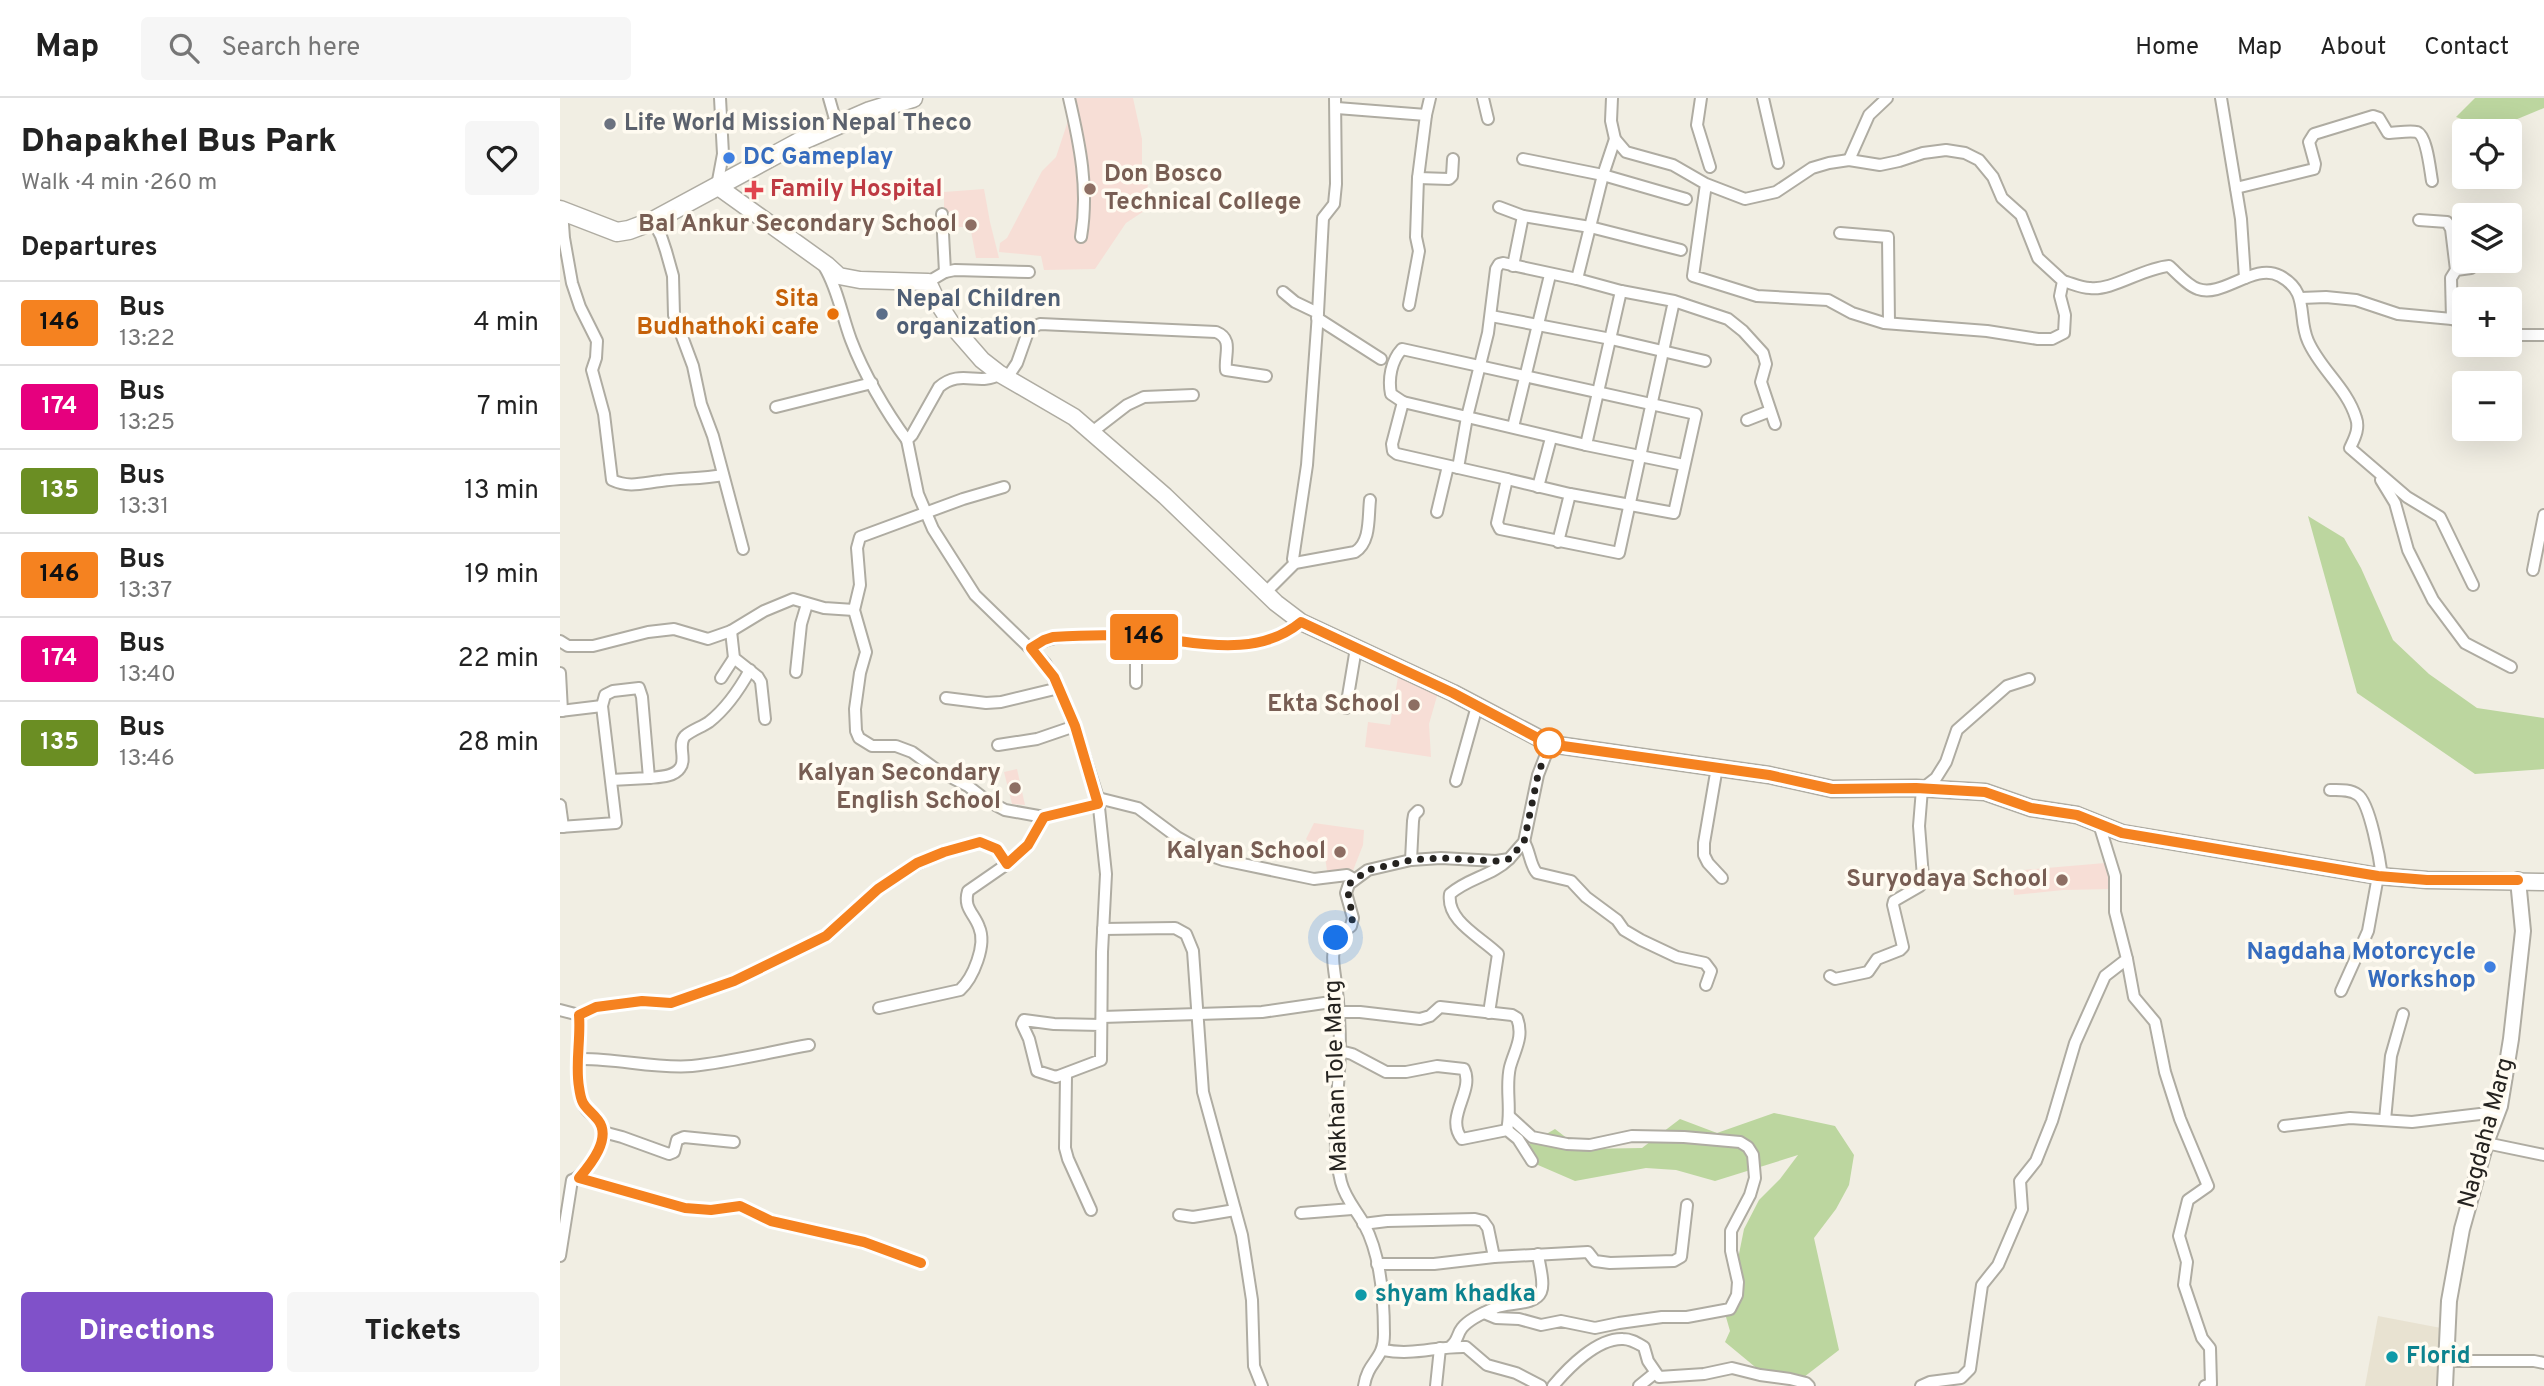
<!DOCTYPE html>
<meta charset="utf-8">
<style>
body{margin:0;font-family:Overpass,sans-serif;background:#f6f6f6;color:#222;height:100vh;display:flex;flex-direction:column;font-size:26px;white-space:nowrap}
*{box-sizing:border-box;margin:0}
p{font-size:23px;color:#767676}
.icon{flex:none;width:38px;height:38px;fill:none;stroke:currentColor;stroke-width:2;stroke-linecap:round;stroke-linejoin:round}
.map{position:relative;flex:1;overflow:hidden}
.drawer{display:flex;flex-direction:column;background:#fff;width:560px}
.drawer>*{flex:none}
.badge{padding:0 14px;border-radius:5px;font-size:24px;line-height:46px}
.fabs{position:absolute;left:1892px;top:21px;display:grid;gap:14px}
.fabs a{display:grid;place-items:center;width:70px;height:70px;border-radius:7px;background:#fff;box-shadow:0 7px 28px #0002;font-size:35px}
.you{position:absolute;width:35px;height:35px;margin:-18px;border:5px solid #fff;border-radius:50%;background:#1a73e8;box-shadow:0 0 0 10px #1a73e833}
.map>.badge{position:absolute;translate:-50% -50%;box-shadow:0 0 0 4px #fff}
h2{padding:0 21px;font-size:26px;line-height:63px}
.round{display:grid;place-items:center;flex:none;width:74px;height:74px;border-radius:7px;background:#f6f6f6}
.overview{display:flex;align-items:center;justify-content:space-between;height:119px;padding:0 21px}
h1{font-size:33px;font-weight:800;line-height:52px}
.cta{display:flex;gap:14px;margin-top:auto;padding:14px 21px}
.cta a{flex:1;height:80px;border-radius:7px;background:#8051c9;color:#fff;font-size:28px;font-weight:800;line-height:80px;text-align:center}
.cta a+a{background:#f6f6f6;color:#222}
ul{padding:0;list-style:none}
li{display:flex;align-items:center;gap:21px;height:84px;padding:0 21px;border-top:2px solid #e0e0e0}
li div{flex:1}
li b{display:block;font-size:26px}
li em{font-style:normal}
li .badge{min-width:77px;font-weight:700;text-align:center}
header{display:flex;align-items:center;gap:42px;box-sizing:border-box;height:98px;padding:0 35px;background:#fff;border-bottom:2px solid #e0e0e0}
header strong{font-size:33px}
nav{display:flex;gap:38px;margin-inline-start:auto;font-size:24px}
.search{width:490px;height:63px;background:#f6f6f6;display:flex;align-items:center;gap:18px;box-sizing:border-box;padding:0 24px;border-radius:7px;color:#767676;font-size:26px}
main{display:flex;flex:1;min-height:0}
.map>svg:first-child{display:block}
.built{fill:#e8e2d1}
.education{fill:#f7ded6}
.green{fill:#bcd69f}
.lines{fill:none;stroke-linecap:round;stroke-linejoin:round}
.minor-casing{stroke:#afaca2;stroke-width:14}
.tertiary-casing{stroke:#afaca2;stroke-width:18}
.secondary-casing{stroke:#afaca2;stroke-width:19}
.primary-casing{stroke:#afaca2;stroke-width:21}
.minor{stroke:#fff;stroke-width:10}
.tertiary{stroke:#fff;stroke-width:14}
.secondary{stroke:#fff;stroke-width:16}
.primary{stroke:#fff;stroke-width:18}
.line-casing{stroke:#fff;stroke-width:16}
.line{stroke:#f58220;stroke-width:10}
.walk{stroke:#252320;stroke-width:7;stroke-dasharray:0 12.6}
.worship-dot{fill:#6b7280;stroke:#fffbf1;stroke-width:2.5}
.shop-dot{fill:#3f7fe0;stroke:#fffbf1;stroke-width:2.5}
.education-dot{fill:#8d6e63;stroke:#fffbf1;stroke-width:2.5}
.health-dot{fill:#e0444e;stroke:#fffbf1;stroke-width:2.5}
.food-dot{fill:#e8710a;stroke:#fffbf1;stroke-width:2.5}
.service-dot{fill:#5c6f8a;stroke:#fffbf1;stroke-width:2.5}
.stop-dot{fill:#fff;stroke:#f58220;stroke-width:3.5}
.culture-dot{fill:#0f9aa8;stroke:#fffbf1;stroke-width:2.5}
.labels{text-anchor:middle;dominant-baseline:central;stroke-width:7;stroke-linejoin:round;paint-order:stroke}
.worship-label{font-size:24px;font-weight:bold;fill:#5b616d;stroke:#fffbf1;text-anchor:start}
.shop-label{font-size:24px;font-weight:bold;fill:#366cbe;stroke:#fffbf1;text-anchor:start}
.education-label{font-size:24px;font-weight:bold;fill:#785e54;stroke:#fffbf1;text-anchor:end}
.health-label{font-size:24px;font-weight:bold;fill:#be3a42;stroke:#fffbf1;text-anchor:start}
.food-label{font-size:24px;font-weight:bold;fill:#c56008;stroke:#fffbf1;text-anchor:end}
.service-label{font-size:24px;font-weight:bold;fill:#4e5e75;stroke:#fffbf1;text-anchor:start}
.street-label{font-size:24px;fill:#252320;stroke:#fffbf1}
.culture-label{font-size:24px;font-weight:bold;fill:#0d838f;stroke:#fffbf1;text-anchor:start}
</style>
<header>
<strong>Map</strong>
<div class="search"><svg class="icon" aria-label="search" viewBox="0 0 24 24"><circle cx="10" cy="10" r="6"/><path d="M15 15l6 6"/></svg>Search here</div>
<nav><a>Home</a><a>Map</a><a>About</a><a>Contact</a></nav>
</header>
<main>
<section class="drawer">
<div class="overview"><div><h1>Dhapakhel Bus Park</h1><p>Walk · 4 min · 260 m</p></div><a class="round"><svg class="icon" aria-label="heart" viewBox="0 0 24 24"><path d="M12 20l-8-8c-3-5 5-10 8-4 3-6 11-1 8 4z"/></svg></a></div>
<h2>Departures</h2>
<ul>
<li><span class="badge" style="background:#f58220;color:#111">146</span><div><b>Bus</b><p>13:22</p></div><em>4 min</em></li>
<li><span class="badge" style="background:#e6007e;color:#fff">174</span><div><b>Bus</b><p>13:25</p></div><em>7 min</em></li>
<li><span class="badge" style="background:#6b8e23;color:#fff">135</span><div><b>Bus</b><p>13:31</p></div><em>13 min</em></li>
<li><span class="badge" style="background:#f58220;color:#111">146</span><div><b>Bus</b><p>13:37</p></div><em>19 min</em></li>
<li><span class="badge" style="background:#e6007e;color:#fff">174</span><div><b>Bus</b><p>13:40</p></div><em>22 min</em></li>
<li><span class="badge" style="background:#6b8e23;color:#fff">135</span><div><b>Bus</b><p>13:46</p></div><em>28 min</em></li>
</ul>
<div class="cta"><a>Directions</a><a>Tickets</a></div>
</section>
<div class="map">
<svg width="1984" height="1288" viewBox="0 0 1984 1288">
<rect width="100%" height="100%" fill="#f1eee3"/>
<path class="built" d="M1818,1218L1881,1230L1882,1288H1805Z"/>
<g class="education">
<path d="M507,0H573L582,41V72L588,86L584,113L566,125L535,171L484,172L481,158L439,154L440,145L447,140L482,73L496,59L507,26Z"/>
<path d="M424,91L430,124L439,160H416L411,133L404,129H390L389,116L384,118V94Z"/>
<path d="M839,573L879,591L869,626L871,659L805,649L808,624L830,627Z"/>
<path d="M457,671L465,707L452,706L444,674Z"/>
<path d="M754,725L804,732L803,747L792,775L768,779L765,759L746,741Z"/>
<path d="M1545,765L1551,772L1552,791L1503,792L1454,797L1452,773Z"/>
</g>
<g class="green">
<path d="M1915,0H1984V10L1931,32L1896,19Z"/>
<path d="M1748,418L1784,440L1801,470L1833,542L1869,576L1917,610L1984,620V671L1915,676L1797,595Z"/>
<path d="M1214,1015L1275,1028L1294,1057L1289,1087L1276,1111L1254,1140L1279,1252L1244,1279L1200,1273L1165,1244L1170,1233L1164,1212L1172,1191L1184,1131L1199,1102L1220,1081L1238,1057L1155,1083L1116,1072L1086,1070L1015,1083L978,1067L969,1046L995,1031L1021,1051L1082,1050L1120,1021L1157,1035Z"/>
</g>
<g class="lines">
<g class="minor-casing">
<g id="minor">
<path d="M269,0L277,28"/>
<path d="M509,0C520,47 529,91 521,139"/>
<path d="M923,0L928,21"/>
<path d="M1052,0L1051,23L1055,41L1066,54L1113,67L1146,86L1133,178L1197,198L1268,202L1292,215L1324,225L1427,233L1478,241H1492L1504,235L1505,217L1500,198L1503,183L1478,160L1461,117L1442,100L1433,79L1419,62L1405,55L1386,52L1363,55L1339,63L1320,67L1289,62L1269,65L1252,70L1216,94L1185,101L1146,86"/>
<path d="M1141,0L1137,27L1150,69"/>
<path d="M1203,0L1218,65"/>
<path d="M1661,0L1681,121L1685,180"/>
<path d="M777,10L866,17"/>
<path d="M963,61L1043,77L1126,101"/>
<path d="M1289,62L1309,17L1327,0"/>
<path d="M858,80L889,81L892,78L893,61"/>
<path d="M157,88L163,56L160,0"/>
<path d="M1676,90L1754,71L1755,66L1749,44L1754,36L1813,18L1819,20L1828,35C1836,35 1849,32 1857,34C1867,38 1870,72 1872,83"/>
<path d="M939,109L963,118L1030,129L1121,152"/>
<path d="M2,112L4,140L12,185L20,209L37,243L36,260L32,272L44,316L52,382C69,390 83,385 101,383C122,380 142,381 163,377"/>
<path d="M382,116L385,174"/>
<path d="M1859,122L1887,124L1891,131L1896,172"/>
<path d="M93,123L101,138L106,153L113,178L114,217L133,268L141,306L153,338L183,451"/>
<path d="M1280,135L1328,139L1329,225"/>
<path d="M953,168L963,118"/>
<path d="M265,170C278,192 282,218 291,242C303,274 326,314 347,342"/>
<path d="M1017,181L1043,77L1055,41"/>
<path d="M1503,183C1511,185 1521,190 1530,190C1552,193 1583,170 1609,168C1617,175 1628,188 1638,191C1663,200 1694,164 1720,178C1750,194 1737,219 1748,243C1760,271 1787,290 1796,320C1800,331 1794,341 1790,350L1847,399L1880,419L1913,487"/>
<path d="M368,184L385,174L395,172L469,174"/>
<path d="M1061,193L1026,347L1124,367"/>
<path d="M723,194L735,204L758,215L747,367L733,461L735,465"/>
<path d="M1741,200L1766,199L1796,202L1838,216L1892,221L1904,225"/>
<path d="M1114,203L1059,455L940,431L937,425L947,381L837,356L833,353L832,346L843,304L907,319L928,235L936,171L939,166L943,165L1017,181L1061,193L1114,203L1168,221L1183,233L1203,255L1206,266L1201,284L1215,326"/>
<path d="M849,207L859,153L856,139L858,80L866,17L870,0"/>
<path d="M758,215L763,120L774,106L776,86L775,0"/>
<path d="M931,218L1051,241L1145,263"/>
<path d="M757,220L821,261"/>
<path d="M1892,221L1891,180L1896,172L1911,170L1915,167V163"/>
<path d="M1950,237H1984"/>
<path d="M440,276C419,289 401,270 379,289L352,337L347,342L358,396L373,431L415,497L485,565L499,590L520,644L538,700L546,776L542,854L541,962L496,979L477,973L469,941L462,926L464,922L494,926L541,927"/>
<path d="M447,280L457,265L469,231L480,226L656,234C674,241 664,257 666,272L706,278"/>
<path d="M843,304L831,296C828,281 831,263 842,251L1136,316L1114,415L1010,396L947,381"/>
<path d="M216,309L312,285"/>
<path d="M1187,322L1210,313"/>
<path d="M953,329L990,177"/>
<path d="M532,334L567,307L584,299L633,297"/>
<path d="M898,370L907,319L1026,347"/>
<path d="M1821,382L1835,405L1848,452L1873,502L1905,545L1951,569"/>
<path d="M444,389L403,401L300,439L297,450L300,487L294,512L306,554L300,575L295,611L296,633L299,640L312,648H336L352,654L377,672L408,688L426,702L445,712L484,719L538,706"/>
<path d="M978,389L991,340"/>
<path d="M877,414L888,368"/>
<path d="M998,444L1010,396"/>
<path d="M1973,472L1984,417"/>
<path d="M705,495L735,465L795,454C811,444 808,419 810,402"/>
<path d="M171,533L174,560L198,579L201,584L205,621"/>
<path d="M576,539V585"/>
<path d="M0,543L8,548H33L88,534L114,531L148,541L171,533L204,513L233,501L264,510L294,512"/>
<path d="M471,550C491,537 500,540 522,538C542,537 566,537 586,539C638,545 697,560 741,524"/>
<path d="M236,574L241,526L247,506"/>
<path d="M0,575L2,613"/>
<path d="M161,580L174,560"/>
<path d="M386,600L426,605L441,604L499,590"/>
<path d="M786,610L796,550"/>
<path d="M0,613L42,608"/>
<path d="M438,647L477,641L515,628"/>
<path d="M1157,669L1144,745V757L1148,765L1162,780"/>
<path d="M89,680C99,679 114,679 120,670C127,661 117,647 125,638C132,632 142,629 149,624C167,610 179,592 190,572"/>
<path d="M896,683L917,608"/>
<path d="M1770,692C1779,692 1790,691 1798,697C1810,705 1820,763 1822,778"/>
<path d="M538,700L578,710L617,739L649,757L663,762L754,781L787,777L794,781"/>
<path d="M0,707L3,729"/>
<path d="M0,729L56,725L42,608L45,597L53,593L79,590L82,599L89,680L51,682"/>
<path d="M964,744C970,753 970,768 977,775L1011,783L1026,799L1057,822L1064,832L1081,842L1117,859L1145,865L1151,873L1146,887"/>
<path d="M851,762L853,723L854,717L858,713"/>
<path d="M543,831L615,830L626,836L633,853L643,994L682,1137L692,1202L694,1268L702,1288"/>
<path d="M1567,861L1574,899L1595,924L1605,974L1620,1021L1648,1088L1628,1102L1619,1138L1627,1164L1624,1187L1642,1240L1650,1250L1651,1286L1645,1288"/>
<path d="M1270,878L1275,881L1308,874L1317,861L1340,852L1343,849L1333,807L1334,803L1360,788L1363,779L1359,728L1362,691L1376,680L1386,664L1397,632L1447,588L1469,581"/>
<path d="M1781,893L1808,833L1818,778"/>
<path d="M319,910L400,892C413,880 427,847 419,829C414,815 403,810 408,793L447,766"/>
<path d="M0,912L19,917L36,909L82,903L111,905L174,883L266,838L318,791L357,766L384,754L420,744L437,751L447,766L468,746L484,719"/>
<path d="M779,914H800L860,921L870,918L880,909L952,917L957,920C964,939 955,951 950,969C945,990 952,1011 947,1032"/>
<path d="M929,915L938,856C921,839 886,823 890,796C908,780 932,778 949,761"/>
<path d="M542,919L702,914L778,903"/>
<path d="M780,953L792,956L826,974H846L877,968L904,971C915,993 884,1019 902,1041L947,1032L958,1041L972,1063"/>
<path d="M19,961C56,960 95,971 132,968C171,964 210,954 249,947"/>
<path d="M506,978L505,1050L508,1061L531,1112"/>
<path d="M1825,1022L1831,958L1843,916"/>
<path d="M1724,1028L1790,1020L1852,1024L1937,1014"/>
<path d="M43,1034L62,1039L109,1056L114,1054L117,1042L124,1039L174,1044"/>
<path d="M1926,1045L1984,1057"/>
<path d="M19,1080L125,1110L151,1112L180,1108L211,1123L304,1144L361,1165"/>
<path d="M741,1115L792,1111"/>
<path d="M619,1117L633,1119L675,1112"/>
<path d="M803,1126L827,1123L915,1121L923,1123L928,1130L934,1159L1028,1154L1035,1163L1050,1165L1114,1163L1121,1159L1127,1107"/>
<path d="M0,1158L12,1082C26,1078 48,1045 42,1029C40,1021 33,1018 28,1013C21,1007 19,992 18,983C16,961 21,939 19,917"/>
<path d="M817,1166H874L934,1159"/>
<path d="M924,1215L936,1220L959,1221L981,1227L1001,1223L1035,1230L1059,1225L1102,1219H1127L1170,1211L1177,1197L1178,1184L1171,1153V1133L1190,1097L1195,1080L1193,1057L1188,1049L1180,1044L1124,1039L1072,1038L1030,1047L1007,1046L972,1039L950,1019"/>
<path d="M891,1248C898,1243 897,1236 902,1230C909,1221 925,1214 935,1210C948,1204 975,1208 981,1194C985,1185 979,1166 978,1156"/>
<path d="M823,1252C855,1258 875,1248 906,1249L927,1267L956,1275L981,1288"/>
<path d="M1885,1263H1974L1984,1265"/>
<path d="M804,1288C808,1262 824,1263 824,1236C824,1201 821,1157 804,1126C796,1112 785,1100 781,1084C770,1040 779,996 780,952C780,932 779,912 777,893C775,874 770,859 776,840L791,828L793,820L786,795L789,786L808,772L851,762L881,760L936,763L949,761L964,744L978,677L990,646"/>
<path d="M876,1288L880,1250"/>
<path d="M993,1288C1008,1270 1037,1240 1063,1241C1071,1241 1077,1245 1084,1249L1088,1263L1099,1279L1144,1276L1172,1270L1200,1277L1230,1281L1246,1285L1249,1288"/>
<path d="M1079,1288L1095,1275"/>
<path d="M1361,1288L1370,1284L1401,1280L1410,1271L1422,1187L1438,1167L1462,1111L1460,1083L1476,1063L1492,1023L1515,945L1545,878L1567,861L1555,814V778L1539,726"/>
</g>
</g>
<g class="tertiary-casing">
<path id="tertiary" d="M1885,1288L1889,1203L1902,1131L1926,1045L1940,1008L1951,941L1963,833L1958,782"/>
</g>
<g class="secondary-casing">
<path id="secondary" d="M157,88L267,167L279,178L300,182L368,184L378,205L395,231L422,262L440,276L514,319L605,398L716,505L741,524L893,595L990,646L1209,677L1272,691L1356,690L1425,694L1471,710L1517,717L1562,735L1818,778L1867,782L1984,784"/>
</g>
<g class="primary-casing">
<path id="primary" d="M0,112L57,134L69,132L93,123L241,43L310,13L353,0"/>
</g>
<use href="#minor" class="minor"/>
<use href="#tertiary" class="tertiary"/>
<use href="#secondary" class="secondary"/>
<use href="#primary" class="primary"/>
</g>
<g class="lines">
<g class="line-casing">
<path id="line" d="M361,1165L304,1144L211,1123L180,1108L151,1112L125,1110L19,1080C31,1066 52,1040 38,1022C26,1007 22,1011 19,989C15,966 21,941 19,917L36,909L82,903L111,905L174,883L266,838L318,791L357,765L384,754L420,744L437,751L447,766L468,747L484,719L538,706L515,628L494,579L471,550L484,542L493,539C523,537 555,536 585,539C638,544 696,561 741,524L893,595L989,646L1209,677L1272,691L1356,690L1425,694L1471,710L1517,717L1562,735L1818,778L1867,782H1958"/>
</g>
<use href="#line" class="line"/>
<path class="walk" d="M776,840C780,836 787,832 790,828C797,819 785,799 789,786L808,772L851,762L881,760L936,763L949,761L964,744L978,677L989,645"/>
</g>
<circle class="worship-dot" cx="50" cy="26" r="7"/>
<g class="shop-dot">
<circle cx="169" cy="60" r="7"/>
<circle cx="1930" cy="869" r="7"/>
</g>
<g class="education-dot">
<circle cx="530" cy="91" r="7"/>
<circle cx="411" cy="127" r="7"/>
<circle cx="854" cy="607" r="7"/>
<circle cx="455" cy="690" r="7"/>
<circle cx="780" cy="754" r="7"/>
<circle cx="1502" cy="782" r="7"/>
</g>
<path class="health-dot" d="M190.5 81.5h7v7h7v7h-7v7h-7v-7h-7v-7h7z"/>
<circle class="food-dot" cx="273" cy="216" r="7"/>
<circle class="service-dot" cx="322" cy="216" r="7"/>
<circle class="stop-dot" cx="989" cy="645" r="14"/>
<g class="culture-dot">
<circle cx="801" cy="1197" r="7"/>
<circle cx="1832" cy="1259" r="7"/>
</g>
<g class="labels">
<g class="worship-label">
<text x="64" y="26">Life World Mission Nepal Theco</text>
</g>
<g class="shop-label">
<text x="183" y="60">DC Gameplay</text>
<text x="1916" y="855" text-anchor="end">Nagdaha Motorcycle<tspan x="1916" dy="28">Workshop</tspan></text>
</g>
<g class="education-label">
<text x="544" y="77" text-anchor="start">Don Bosco<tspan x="544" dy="28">Technical College</tspan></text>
<text x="397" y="127">Bal Ankur Secondary School</text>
<text x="840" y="607">Ekta School</text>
<text x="441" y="676">Kalyan Secondary<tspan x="441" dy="28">English School</tspan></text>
<text x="766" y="754">Kalyan School</text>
<text x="1488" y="782">Suryodaya School</text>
</g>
<g class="health-label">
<text x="210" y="92">Family Hospital</text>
</g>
<g class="food-label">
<text x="259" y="202">Sita<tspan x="259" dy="28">Budhathoki cafe</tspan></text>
</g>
<g class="service-label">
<text x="336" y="202">Nepal Children<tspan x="336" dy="28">organization</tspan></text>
</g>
<g class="street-label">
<text transform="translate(777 978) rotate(-92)">Makhan Tole Marg</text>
<text transform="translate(1927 1035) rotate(-75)">Nagdaha Marg</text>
</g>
<g class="culture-label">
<text x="815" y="1197">shyam khadka</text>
<text x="1846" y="1259">Florid</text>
</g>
</g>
</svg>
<div class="fabs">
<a><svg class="icon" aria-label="locate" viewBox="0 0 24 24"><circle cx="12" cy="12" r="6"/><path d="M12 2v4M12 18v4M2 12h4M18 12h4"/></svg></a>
<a><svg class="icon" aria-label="layers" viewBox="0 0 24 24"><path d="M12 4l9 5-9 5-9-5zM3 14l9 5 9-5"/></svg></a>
<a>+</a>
<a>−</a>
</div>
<div class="you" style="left:776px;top:840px"></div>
<b class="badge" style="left:584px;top:539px;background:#f58220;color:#111">146</b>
</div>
</main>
